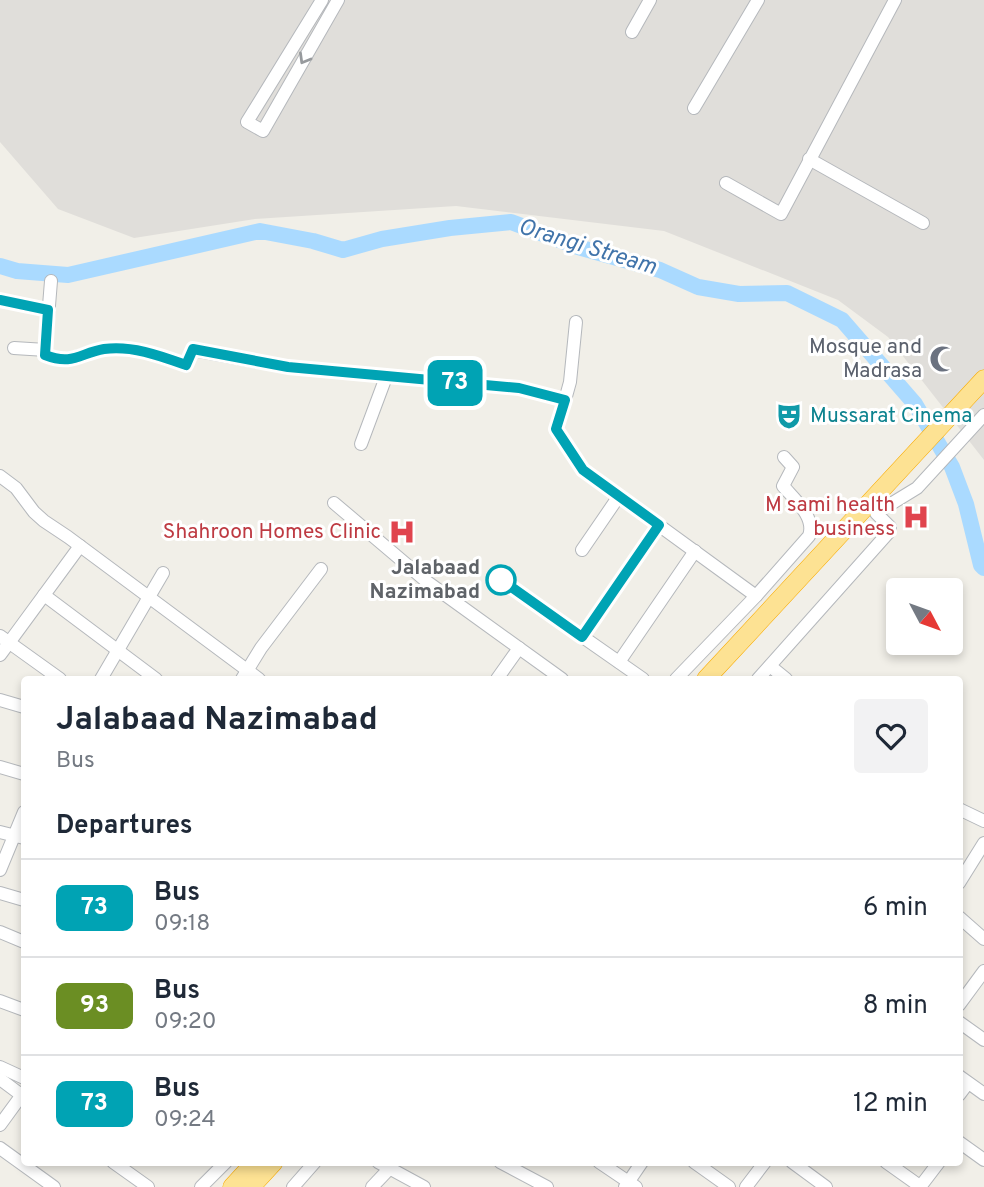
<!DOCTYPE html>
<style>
body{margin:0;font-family:Overpass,sans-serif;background:#f2f2f3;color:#1f2937;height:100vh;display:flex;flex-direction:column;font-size:26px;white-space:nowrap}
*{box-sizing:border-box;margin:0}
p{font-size:23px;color:#747a83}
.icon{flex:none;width:38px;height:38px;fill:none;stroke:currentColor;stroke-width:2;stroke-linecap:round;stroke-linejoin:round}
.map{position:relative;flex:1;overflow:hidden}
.drawer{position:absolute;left:21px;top:676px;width:942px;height:490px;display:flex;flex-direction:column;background:#fff;border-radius:7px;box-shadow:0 4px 10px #0003}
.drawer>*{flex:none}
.badge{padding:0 14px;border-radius:10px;font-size:24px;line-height:46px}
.needle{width:46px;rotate:131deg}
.tools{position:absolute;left:886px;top:578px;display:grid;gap:14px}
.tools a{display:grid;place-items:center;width:77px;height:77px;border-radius:7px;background:#fff;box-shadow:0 4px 10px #0003;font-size:35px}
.map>.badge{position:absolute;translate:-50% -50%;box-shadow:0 0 0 4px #fff}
h2{padding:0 35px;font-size:26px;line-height:63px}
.round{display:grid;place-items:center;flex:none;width:74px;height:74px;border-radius:7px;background:#f2f2f3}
.overview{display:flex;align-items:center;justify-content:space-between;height:119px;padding:0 35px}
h1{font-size:33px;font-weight:700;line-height:52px}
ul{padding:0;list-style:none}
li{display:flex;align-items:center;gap:21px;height:98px;padding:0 35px;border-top:2px solid #e0e1e3}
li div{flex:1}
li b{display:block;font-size:26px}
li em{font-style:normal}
li .badge{min-width:77px;font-weight:700;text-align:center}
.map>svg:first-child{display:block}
.industrial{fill:#e0deda}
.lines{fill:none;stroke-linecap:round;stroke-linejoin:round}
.river{stroke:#aadaff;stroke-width:16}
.minor-casing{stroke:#b5b8bc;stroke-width:14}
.highway-casing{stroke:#f9ab00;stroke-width:19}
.minor{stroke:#fff;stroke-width:12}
.highway{stroke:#fde293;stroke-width:18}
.oneway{stroke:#979a9d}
.line-casing{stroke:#fff;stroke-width:16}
.line{stroke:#00a3b4;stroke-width:10}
.stop-dot{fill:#fff;stroke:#00a3b4;stroke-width:3.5}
.labels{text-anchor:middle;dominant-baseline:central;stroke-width:6;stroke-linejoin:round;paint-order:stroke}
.worship-label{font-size:21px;fill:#5b616d;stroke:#fff;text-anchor:end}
.culture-label{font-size:21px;fill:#0d838f;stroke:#fff;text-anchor:start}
.health-label{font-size:21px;fill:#be3a42;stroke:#fff;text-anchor:end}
.stop-label{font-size:21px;font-weight:bold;fill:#5f6368;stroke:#fff;text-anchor:end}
.water-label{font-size:23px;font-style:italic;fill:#4174aa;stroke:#fff}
</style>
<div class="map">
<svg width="984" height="1187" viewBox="0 0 984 1187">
<rect width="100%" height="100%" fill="#f1efe8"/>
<path class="industrial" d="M0,0H984V460L888,337L838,300L664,231L456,206L255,219L134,238L58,209L0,142Z"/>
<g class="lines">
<path class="river" d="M0,266L17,271L68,275L260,231L313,241L343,250L382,239L450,228L511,222L578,247L660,270L698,287L739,294L787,293L842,320L915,404L952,467L966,504L981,565L984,568"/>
<g class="minor-casing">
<g id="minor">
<path d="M322,0L247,122L263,131L338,0"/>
<path d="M632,32L650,0"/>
<path d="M694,108L758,0"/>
<path d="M809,159L923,223"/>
<path d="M726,183L781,214L895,0"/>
<path d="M51,281L45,355C73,365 79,353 104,349C131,345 161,356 186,365L193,350L288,367L519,388L565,400L556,429L583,470L756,596"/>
<path d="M0,300L49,310"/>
<path d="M14,348L46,350"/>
<path d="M565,400L570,382L576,322"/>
<path d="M361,444L386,377"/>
<path d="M0,476L16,488L34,512L44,521L68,537L259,679"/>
<path d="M334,503L426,581L562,679"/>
<path d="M582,550L619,496"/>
<path d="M500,579L643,679"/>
<path d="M44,595L156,679"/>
<path d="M0,636L60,679"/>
<path d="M582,637L659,525"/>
<path d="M0,655L80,546"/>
<path d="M619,662L695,551"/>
<path d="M770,666L786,679"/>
<path d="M101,679L163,573"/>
<path d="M242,679L261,648L321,569"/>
<path d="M497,679L519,648"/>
<path d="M676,679L756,596L809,536C816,517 794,499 783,486L793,467L784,457"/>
<path d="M758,679L889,532L890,527L876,513L917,488L984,415"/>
<path d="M0,700L24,707"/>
<path d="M0,767L24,774"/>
<path d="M959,809L984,821"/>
<path d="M0,832L24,838"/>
<path d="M0,870L24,812"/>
<path d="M959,883L984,843"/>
<path d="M0,893L24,900"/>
<path d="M959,917L984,939"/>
<path d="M0,932L24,942"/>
<path d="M0,1001L24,1010"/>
<path d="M959,1005L984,971"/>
<path d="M959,1022L984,1040"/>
<path d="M0,1067L24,1078"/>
<path d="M959,1076L984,1094"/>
<path d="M0,1079L24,1097"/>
<path d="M959,1095L968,1083"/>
<path d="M0,1125L24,1092"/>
<path d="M959,1142L984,1160"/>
<path d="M0,1148L54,1187"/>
<path d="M113,1162L148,1187"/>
<path d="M378,1162L424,1187"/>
<path d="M500,1162L547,1187"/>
<path d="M599,1162L636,1187"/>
<path d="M694,1162L729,1187"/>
<path d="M792,1162L826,1187"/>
<path d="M886,1162L921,1187"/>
<path d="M201,1187L226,1162"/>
<path d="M293,1187L315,1162"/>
<path d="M372,1187L390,1168"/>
<path d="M625,1187L642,1162"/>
<path d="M746,1187L765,1162"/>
<path d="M920,1187L939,1162"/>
</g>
</g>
<g class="highway-casing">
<g id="highway">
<path d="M706,679L984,379"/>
<path d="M232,1187L255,1162"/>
<path d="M251,1187L274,1162"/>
</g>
</g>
<use href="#minor" class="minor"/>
<use href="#highway" class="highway"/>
</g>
<defs><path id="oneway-chevron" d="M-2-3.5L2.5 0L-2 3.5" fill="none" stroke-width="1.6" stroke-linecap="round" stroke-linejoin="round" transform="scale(1.75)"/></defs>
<use class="oneway" href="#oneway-chevron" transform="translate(304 59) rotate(120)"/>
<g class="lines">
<g class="line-casing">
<path id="line" d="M0,300L48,310L45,355C73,366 80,353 104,349C132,345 161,356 186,365L193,349L288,367L519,388L565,400L556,429L583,470L659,525L582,637L500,579"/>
</g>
<use href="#line" class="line"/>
</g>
<defs>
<g id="mosque-bare" transform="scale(2.1)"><path d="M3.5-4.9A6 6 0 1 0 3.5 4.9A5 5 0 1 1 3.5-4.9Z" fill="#6b7280" stroke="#fff" stroke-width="2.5" paint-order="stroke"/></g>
<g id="theatre-bare" transform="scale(2.1)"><path d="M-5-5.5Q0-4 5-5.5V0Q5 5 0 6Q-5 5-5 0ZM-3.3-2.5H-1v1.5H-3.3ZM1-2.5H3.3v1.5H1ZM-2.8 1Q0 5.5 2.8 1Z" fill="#0f9aa8" stroke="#fff" stroke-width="2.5" paint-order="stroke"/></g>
<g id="hospital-bare" transform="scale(2.1)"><path d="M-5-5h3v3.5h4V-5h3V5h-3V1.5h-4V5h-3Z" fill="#e0444e" stroke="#fff" stroke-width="2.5" paint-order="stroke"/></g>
</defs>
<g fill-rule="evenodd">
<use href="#mosque-bare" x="943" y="359"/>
<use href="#theatre-bare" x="789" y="416"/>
<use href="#hospital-bare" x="916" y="517"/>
<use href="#hospital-bare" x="402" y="532"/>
</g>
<circle class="stop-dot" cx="501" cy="580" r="14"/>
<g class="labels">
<g class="worship-label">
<text x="922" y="347">Mosque and<tspan x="922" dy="24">Madrasa</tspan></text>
</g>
<g class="culture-label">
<text x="810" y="416">Mussarat Cinema</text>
</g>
<g class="health-label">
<text x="895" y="505">M sami health<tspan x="895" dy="24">business</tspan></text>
<text x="381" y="532">Shahroon Homes Clinic</text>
</g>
<g class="stop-label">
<text x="480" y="568">Jalabaad<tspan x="480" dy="24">Nazimabad</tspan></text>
</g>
<g class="water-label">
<text transform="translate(587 248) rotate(17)">Orangi Stream</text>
</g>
</g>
</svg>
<div class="tools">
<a><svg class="needle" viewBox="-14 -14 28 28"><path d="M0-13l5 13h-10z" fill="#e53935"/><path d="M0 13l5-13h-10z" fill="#747a83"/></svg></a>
</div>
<b class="badge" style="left:455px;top:383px;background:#00a3b4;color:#fff">73</b>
<section class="drawer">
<div class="overview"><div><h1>Jalabaad Nazimabad</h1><p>Bus</p></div><a class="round"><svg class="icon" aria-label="heart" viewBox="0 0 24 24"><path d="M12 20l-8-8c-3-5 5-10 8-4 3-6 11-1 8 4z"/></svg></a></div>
<h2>Departures</h2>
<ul>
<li><span class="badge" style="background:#00a3b4;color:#fff">73</span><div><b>Bus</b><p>09:18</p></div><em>6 min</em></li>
<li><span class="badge" style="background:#6b8e23;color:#fff">93</span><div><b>Bus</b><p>09:20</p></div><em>8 min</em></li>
<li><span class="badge" style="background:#00a3b4;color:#fff">73</span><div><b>Bus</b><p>09:24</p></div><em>12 min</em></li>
</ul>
</section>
</div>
